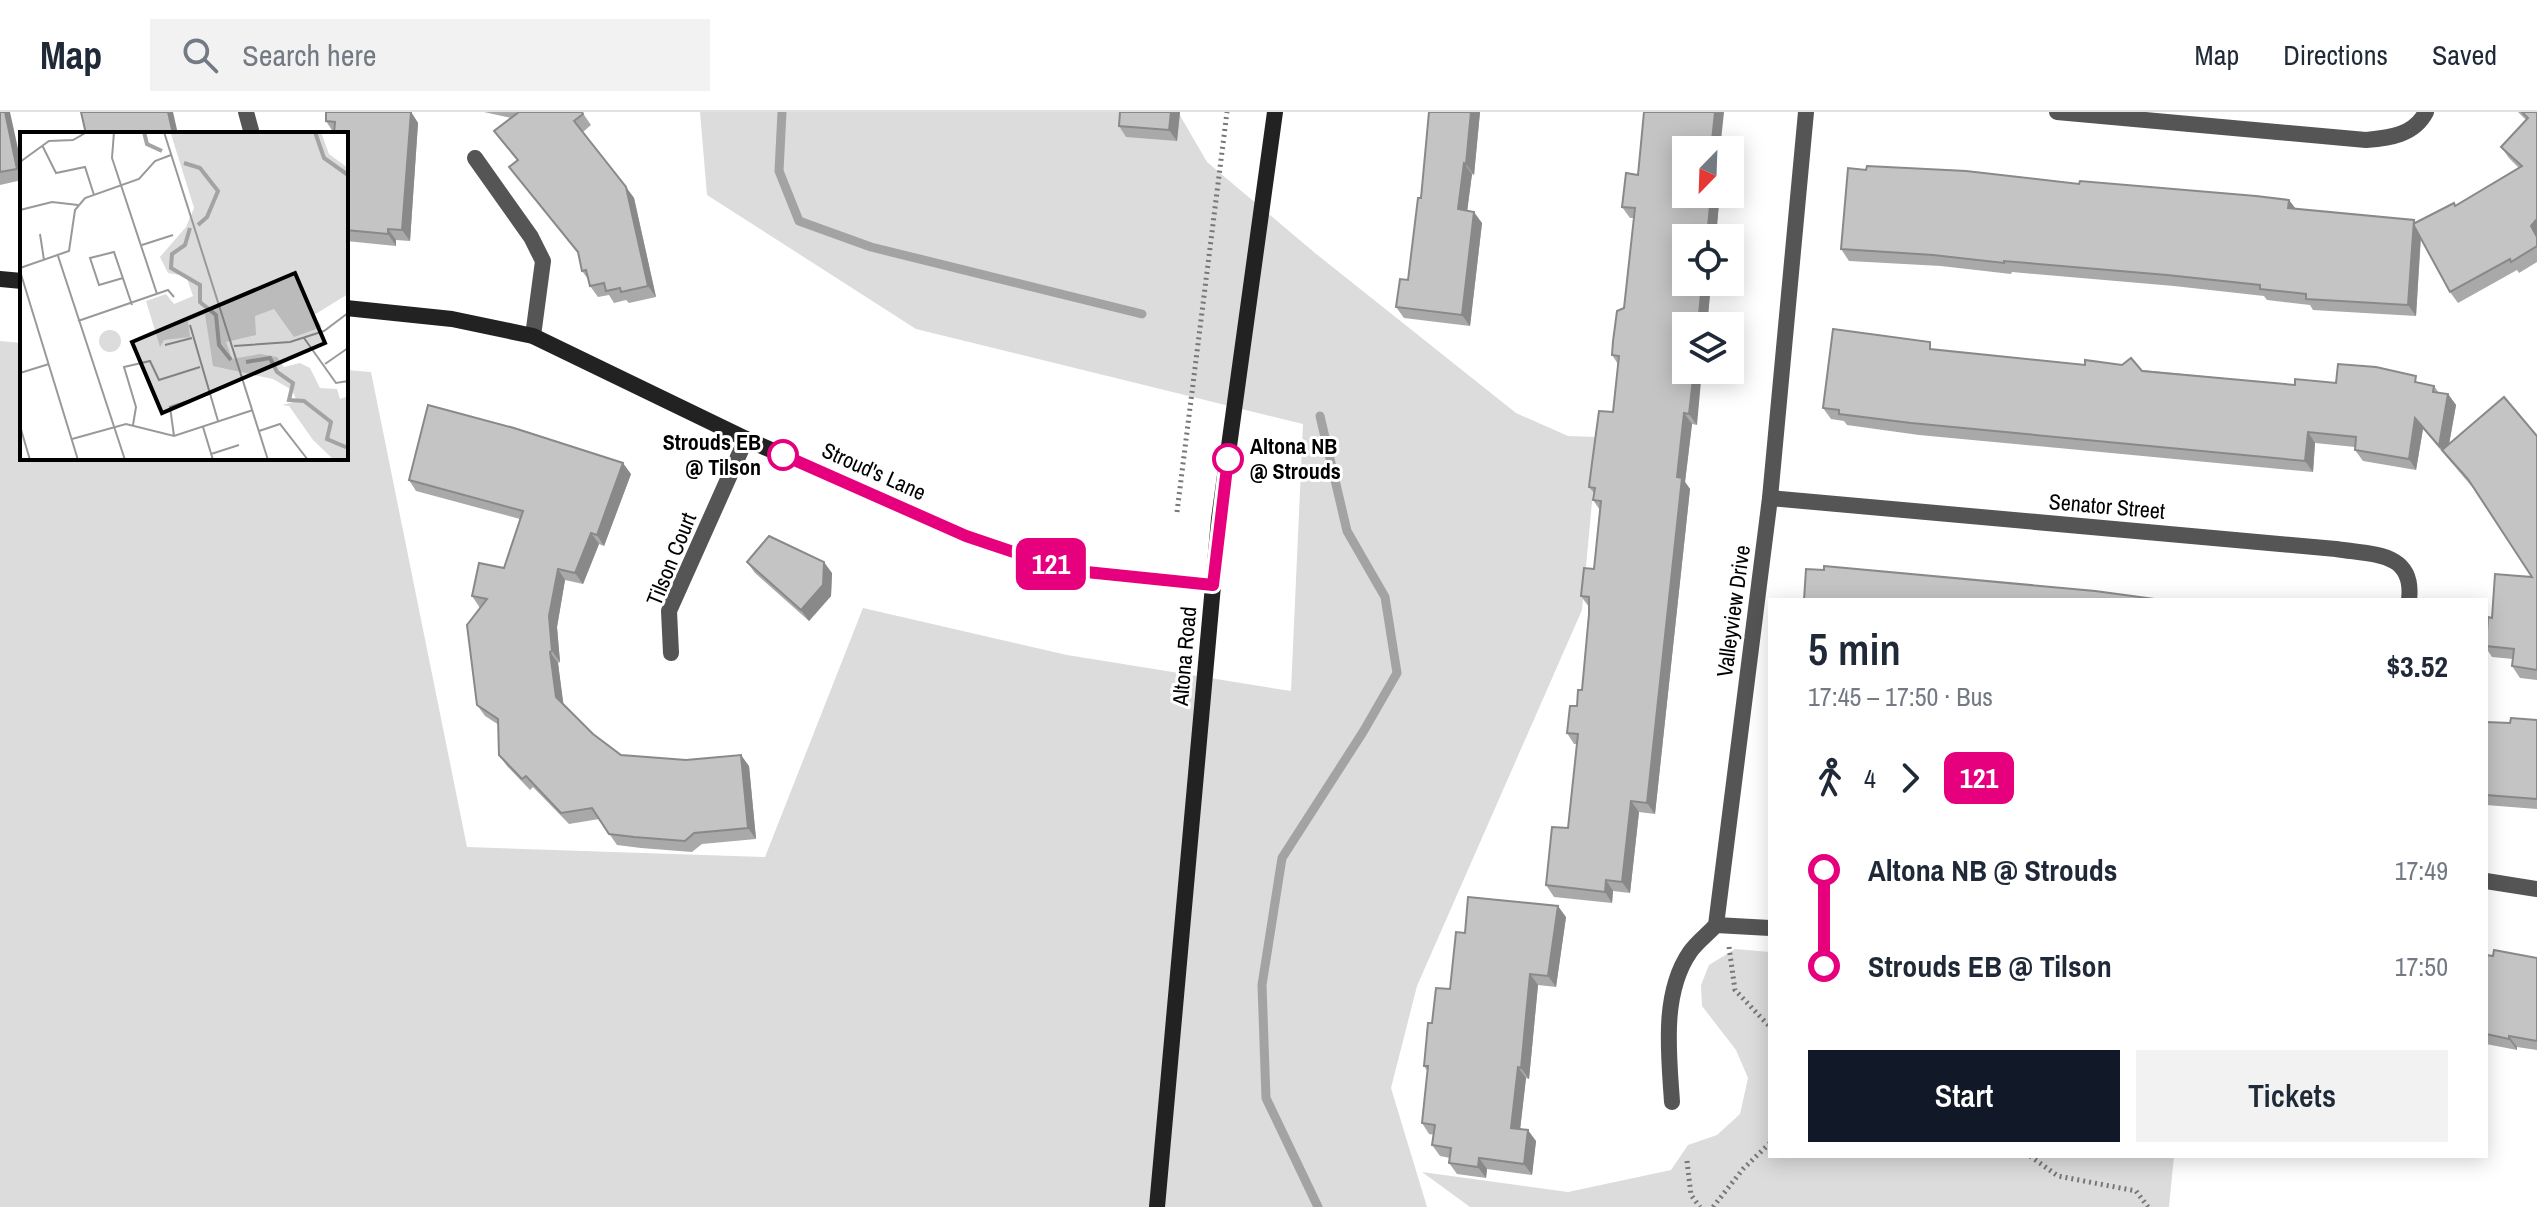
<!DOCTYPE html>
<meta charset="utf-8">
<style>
body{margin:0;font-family:"Archivo Narrow",sans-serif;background:#f2f2f3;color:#1f2937;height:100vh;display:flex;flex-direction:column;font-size:30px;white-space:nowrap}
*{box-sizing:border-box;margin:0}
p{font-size:26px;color:#747a83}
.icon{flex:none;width:44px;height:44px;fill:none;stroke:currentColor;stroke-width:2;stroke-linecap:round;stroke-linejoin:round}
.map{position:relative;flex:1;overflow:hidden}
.sheet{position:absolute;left:1768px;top:486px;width:720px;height:560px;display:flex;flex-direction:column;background:#fff;border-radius:0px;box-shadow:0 4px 20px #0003}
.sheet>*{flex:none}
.badge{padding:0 16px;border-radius:12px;font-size:28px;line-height:52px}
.needle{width:52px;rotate:203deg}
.controls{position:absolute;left:1672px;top:24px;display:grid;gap:16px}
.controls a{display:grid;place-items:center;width:72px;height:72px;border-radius:0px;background:#fff;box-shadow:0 4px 20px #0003;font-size:40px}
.map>.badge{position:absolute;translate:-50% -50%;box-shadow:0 0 0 4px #fff}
.legs{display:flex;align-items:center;gap:12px;height:88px;padding:0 40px;font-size:26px}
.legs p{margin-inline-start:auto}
.overview{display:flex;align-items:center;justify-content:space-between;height:136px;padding:0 40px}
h1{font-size:44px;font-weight:600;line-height:60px}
.button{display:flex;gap:16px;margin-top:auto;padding:16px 40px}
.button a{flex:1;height:92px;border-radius:0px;background:#111827;color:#fff;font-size:32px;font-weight:600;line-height:92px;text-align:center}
.button a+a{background:#f2f2f3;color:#1f2937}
ul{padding:0 40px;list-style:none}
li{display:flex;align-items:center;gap:28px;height:96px;font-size:30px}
li i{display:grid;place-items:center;width:12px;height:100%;margin:0 10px;background:currentColor}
li i::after{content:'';width:20px;height:20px;margin:-10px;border:6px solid;border-radius:50%;background:#fff}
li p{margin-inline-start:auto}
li:first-child i{background:linear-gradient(#0000 50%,currentColor 0)}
li:last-child i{background:linear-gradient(currentColor 50%,#0000 0)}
header{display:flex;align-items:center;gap:48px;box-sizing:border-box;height:112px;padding:0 40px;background:#fff;border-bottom:2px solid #e0e1e3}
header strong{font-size:38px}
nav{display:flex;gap:44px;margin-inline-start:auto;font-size:28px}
.search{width:560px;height:72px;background:#f2f2f3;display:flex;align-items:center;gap:20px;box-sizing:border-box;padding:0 28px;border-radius:0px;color:#747a83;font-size:30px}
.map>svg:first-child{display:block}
.green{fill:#dcdcdc}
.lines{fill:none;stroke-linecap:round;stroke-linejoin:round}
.stream{stroke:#a3a3a3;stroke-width:9}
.path{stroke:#777;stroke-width:5;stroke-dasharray:2 4;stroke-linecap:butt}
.lane{stroke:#555;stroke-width:16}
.street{stroke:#555;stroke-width:16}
.secondary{stroke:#222;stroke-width:16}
.wall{fill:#a9a9a9}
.shaded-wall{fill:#898989}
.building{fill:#c4c4c4;stroke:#898989;stroke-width:2}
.line-1-casing{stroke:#fff;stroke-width:18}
.line-1{stroke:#e6007e;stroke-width:12}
.stop-1-dot{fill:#fff;stroke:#e6007e;stroke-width:4}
.labels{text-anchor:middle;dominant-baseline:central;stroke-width:6;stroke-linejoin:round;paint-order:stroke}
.stop-label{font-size:22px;font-weight:bold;fill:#000;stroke:#fff;text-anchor:end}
.street-label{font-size:22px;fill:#000;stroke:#fff}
.inset-river{fill:none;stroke:#a3a3a3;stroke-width:4}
.inset-road{fill:none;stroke:#999;stroke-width:2}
.view{fill:#000;fill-opacity:0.15;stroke:#000;stroke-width:4}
.inset-edge{fill:none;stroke:#000;stroke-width:4}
</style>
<header>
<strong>Map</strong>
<div class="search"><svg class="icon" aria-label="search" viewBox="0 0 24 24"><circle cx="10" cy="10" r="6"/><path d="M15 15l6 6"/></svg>Search here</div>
<nav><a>Map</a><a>Directions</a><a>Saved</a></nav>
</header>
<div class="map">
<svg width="2537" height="1095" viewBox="0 0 2537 1095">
<rect width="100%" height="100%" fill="#fff"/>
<g class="green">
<path d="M700,0H1178L1207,50L1315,141L1516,301L1568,324L1598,325L1582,498L1417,874L1391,976L1427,1095H0V229L22,231V346H346V258L371,260L467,735L765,745L863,496L1067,543L1291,579L1303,312L916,217L707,83Z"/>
<path d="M1735,837L1770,840V1044H2174L2169,1095H1470L1422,1060L1568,1080L1671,1058L1688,1033L1717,1023L1740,1002L1748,966L1736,938L1702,894L1701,873L1709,853Z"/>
</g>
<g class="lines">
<g class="stream">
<path d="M782,0L779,59L799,109L871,135L1142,202"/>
<path d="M1318,1095L1266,986L1262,873L1282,746L1363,620L1397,561L1385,485L1347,419L1320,304"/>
</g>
<g class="path">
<path d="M1177,400L1227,0"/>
<path d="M1729,835L1735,878L1770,915"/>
<path d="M2030,1044L2058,1064L2136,1079L2148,1095"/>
<path d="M1687,1049L1691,1083L1700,1095"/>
<path d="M1713,1095L1743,1057L1770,1031"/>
</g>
<path class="lane" d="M475,46L531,125L543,149L533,224"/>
<g class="street">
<path d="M246,0L252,22"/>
<path d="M2057,0L2366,28C2390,26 2414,23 2426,0"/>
<path d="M1770,386L2336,437C2372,443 2415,439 2409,488"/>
<path d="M671,541L669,499L746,327"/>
<path d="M2486,769L2537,777"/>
<path d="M1716,813L1770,816"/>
<path d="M1672,990C1669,943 1661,882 1690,840C1697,830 1708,822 1716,813L1770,386L1806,0"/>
</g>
<g class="secondary">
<path d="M0,167L22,169"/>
<path d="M346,196L452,207L533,224L746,327L966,424L1067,458L1213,473"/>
<path d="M1157,1095L1219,407L1275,0"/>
</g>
</g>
<g class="wall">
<path d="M0,0L22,55V68L0,73Z"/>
<path d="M411,0L418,11L410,129L396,128V134L346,129V22L333,20L326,9Z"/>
<path d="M484,0H582L591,13L583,20L634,86L656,185L629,191L626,188L614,191L609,183L598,185L590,174L588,167L582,159L579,142L509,55L517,48L494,19L511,6Z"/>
<path d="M1180,0L1177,29L1126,25L1119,14Z"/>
<path d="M1429,0H1480L1474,63L1472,62L1467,99L1482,111L1470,214L1404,206L1396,195L1408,168L1421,86Z"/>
<path d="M2518,0H2537V150L2519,161L2517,158L2458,191L2450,180L2421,126L2416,204L2313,198L2310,193L2267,188L2264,184L2174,174L2012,160L2011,162L1941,154L1849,149L1841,137L1866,58L2079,72L2289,88L2296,97L2416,111L2456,94L2519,56L2509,46L2501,35L2526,8Z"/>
<path d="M1638,63L1716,86L1719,91L1707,214H1686L1697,313L1692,312L1685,370L1690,377L1655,702L1639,700L1630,781L1613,779L1612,791L1554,785L1546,773L1568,716L1577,632H1574L1567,621L1582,578L1589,495L1581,484L1594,457L1600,398L1593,388L1594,381L1589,375L1613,300L1618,252L1612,243L1624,196L1634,106H1630L1622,95Z"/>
<path d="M1936,238L2295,273L2421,271L2434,274L2439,281L2448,282L2456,293L2449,333L2537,324V568L2520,566L2512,554L2513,547L2492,545L2486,536V520L2492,506L2532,465L2473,376L2423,317L2416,358L2363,349L2355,338V335L2315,331L2313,360L1919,323L1847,313L1844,309L1831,307L1823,296Z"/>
<path d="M631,362L604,434L599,432L583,472L565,468L557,515L560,550L558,551L563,592L593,622L621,643L749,654L756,727L702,732L692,740L641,736L617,733L599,707L569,712L533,675L530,678L507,654L499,643V613L485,604L477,593L480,496L472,484L504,456L520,407L416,379L409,368Z"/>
<path d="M747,450L832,461L831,484L809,509L755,461Z"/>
<path d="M2537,608V697L2486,693V610L2510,611Z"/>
<path d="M1566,805L1556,875L1538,873L1529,967L1526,966L1520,1017L1536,1029L1532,1063L1487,1057L1486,1066L1457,1062L1449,1051L1450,1046L1440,1044L1432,1033L1434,1023L1429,1022L1422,1011L1428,960L1424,954L1432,911L1450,877L1465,821Z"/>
<path d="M2486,843L2537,846V938L2517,935V938L2486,932Z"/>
</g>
<g class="shaded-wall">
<path d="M5,0H10L22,55V64L17,57Z"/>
<path d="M168,0H173L178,22H173Z"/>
<path d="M411,0L418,11L410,129L402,118Z"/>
<path d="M1171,0H1180L1177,29L1169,18Z"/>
<path d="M1471,0H1480L1474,63L1466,52Z"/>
<path d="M1715,0H1724L1720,38H1711Z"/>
<path d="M1464,51L1472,62L1466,108L1458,97Z"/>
<path d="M626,75L634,86L656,185L648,174Z"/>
<path d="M1709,82H1716V86L1719,91L1716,126H1707Z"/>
<path d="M2289,88L2297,99L2288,96Z"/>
<path d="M1474,100L1482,111L1470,214L1462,203Z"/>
<path d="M2537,107V125L2531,114Z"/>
<path d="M2414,108L2421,119L2416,204L2408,193Z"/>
<path d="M388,117L396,128V134L388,122Z"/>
<path d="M1702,170H1711L1707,214H1698Z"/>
<path d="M1694,258H1702L1697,313L1689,302Z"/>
<path d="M2448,282L2456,293L2447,343L2442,338L2447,345L2439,334Z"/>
<path d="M1684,301L1692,312L1685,370L1690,377L1655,702L1647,691L1677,365Z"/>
<path d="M2415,306L2423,317L2416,358L2409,347Z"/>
<path d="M2308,320L2315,331L2313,360L2305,349Z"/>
<path d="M623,351L631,362L604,434L597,423Z"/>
<path d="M591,421L599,432L583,472L575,461Z"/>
<path d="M824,450L832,461L831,484L809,509L801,498Z"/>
<path d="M558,457L565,468L557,515L560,550L552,539L549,504Z"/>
<path d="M550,540L558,551L564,596L556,585Z"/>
<path d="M741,643L749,654L756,727L748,716Z"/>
<path d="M1631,689L1639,700L1630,781L1622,770Z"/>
<path d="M1606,768L1613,779L1612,791L1605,780Z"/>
<path d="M1558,794L1566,805L1556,875L1548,864Z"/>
<path d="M1530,862L1538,873L1529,967L1521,956Z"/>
<path d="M2509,924L2517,935V938L2509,927Z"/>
<path d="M1518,955L1526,966L1519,1027L1511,1016Z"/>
<path d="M1528,1018L1536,1029L1532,1063L1524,1052Z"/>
<path d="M1479,1046L1487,1057L1486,1066L1478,1055Z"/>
</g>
<g class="building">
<path d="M0,0H5L17,57L0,60Z"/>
<path d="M81,0H168L173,22H86Z"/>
<path d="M326,0H411L402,118L388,117V122L346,118V22H334L335,10L326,9Z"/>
<path d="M519,0H582L583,2L574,9L626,75L648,174L621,180L620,176L606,179L604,171L590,174L586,158L582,159L578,140L509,55L518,48L494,19Z"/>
<path d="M1120,0H1171L1169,18L1119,14Z"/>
<path d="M1429,0H1471L1466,52L1464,51L1458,97L1474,100L1462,203L1396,195L1400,167L1408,168L1418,86H1421Z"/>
<path d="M1644,0H1715L1711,38H1686V82H1711L1707,126H1686V170H1702L1698,214H1686V258H1694L1689,302L1684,301L1677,365L1682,366L1647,691L1631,689L1622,770L1606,768L1605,780L1546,773L1552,715L1568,716L1578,622L1567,621L1570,594H1577L1578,578H1582L1589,502V485L1581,484L1584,456L1594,457L1601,389L1593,388L1595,376L1589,375L1592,351L1599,299L1613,300L1619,244L1612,243L1613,229L1617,199L1624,196L1635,96L1622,95L1626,61L1638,63Z"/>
<path d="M2522,0H2537V107L2531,114L2537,125V134L2511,150L2510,147L2450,180L2413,112L2454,91L2455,94L2522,54L2501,35L2528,6Z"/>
<path d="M1867,54L1966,59L2079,72L2080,69L2256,84L2289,88L2288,96L2414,108L2408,193L2306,187V182L2260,177V173L2167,163L2004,149V151L1933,143L1841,137L1848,56L1866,58Z"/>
<path d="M1833,217L1930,230V237L2085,253V248L2122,253L2131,246L2142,259L2295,273V267L2336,271L2338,252L2376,255L2416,264L2415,270L2434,274L2433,280L2448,282L2439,334L2415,306L2409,347L2355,338L2356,325L2308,320L2305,349L1911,311L1839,302V298L1823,296Z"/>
<path d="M2504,285L2537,324V558L2512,554L2514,537L2486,534L2488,505L2492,506L2495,462L2532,465L2468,367L2442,338Z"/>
<path d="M428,293L514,316L623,351L597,423L591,421L575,461L558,457L549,504L552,539L550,540L556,585L593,622L621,643L686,648L741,643L748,716L694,721L685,729L634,725L609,722L592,696L561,701L526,664L522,667L499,643L498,607L477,593L467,513L487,487L472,484L479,451L504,456L523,399L409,368Z"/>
<path d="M769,424L824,450L823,473L801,498L747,450Z"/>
<path d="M1824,454L2095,479L2162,488H1804L1806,457L1824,458Z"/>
<path d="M2511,606L2537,608V687L2486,683V610L2510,611Z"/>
<path d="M1468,785L1558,794L1548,864L1530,862L1521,956L1518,955L1511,1016L1528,1018L1524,1052L1479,1046L1478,1055L1449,1051L1451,1036L1432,1033L1435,1013L1422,1011L1428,954H1424L1428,911H1432L1436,876L1450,877L1456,820L1465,821Z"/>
<path d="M2494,838L2537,846V929L2509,924V927L2486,922V843L2493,844Z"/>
</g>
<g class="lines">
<g class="line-1-casing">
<path id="line-1" d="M783,343L966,424L1067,458L1213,473L1228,347"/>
</g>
<use href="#line-1" class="line-1"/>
</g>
<g class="stop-1-dot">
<circle cx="783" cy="343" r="14"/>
<circle cx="1228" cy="347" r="14"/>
</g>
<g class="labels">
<g class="stop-label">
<text x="761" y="330">Strouds EB<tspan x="761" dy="25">@ Tilson</tspan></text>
<text x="1250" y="334" text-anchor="start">Altona NB<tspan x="1250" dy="25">@ Strouds</tspan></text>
</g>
<g class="street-label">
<text transform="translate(874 359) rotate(24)">Stroud's Lane</text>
<text transform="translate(2107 394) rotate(5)">Senator Street</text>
<text transform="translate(671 447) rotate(-68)">Tilson Court</text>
<text transform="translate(1733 499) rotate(-82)">Valleyview Drive</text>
<text transform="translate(1184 544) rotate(-85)">Altona Road</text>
</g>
</g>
<g transform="translate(20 20)">
<rect width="328" height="328" fill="#fff"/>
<path d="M301,0L309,22L328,36V162L294,183L302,195L274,205L254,177L235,184L236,203L206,210L212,227L240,222L257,225L264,235L280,231L290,236L300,256L317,257L320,267L328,264V328H314L293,308L269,274L262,273L277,269L272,258L253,247L193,234L185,182L168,189L170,205L144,208L140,215L126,169L146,162L154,172L173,164L166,144L148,141L140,125L166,95L174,76L151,2ZM79 209a11 11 0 1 1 22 0a11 11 0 1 1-22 0Z" fill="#dcdcdc"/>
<path class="inset-river" d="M124,0L127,12L142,19M295,0L304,26L328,43M164,31L180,36L198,59L187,85L178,93M170,96L165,113L152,122L151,136L180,153V170L196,183L199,213L211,228M226,230L250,226L257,240L273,251L269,268L284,269L311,290L307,307L328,316"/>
<path class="inset-road" d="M94,0L92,26L137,162M144,0L248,328M22,13L36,41L65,35L74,63M0,30L29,9L53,8L67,0M0,78L32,70L58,73M20,102L24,128M122,113L153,103M38,124L105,328M0,136L49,119L55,78L65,66L119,47L135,29L151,23M0,139L58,328M103,146L79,153L70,126L94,120L112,173M58,189L148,158L154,165M170,193L198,289M284,206L316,251L328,249M145,213L172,206M214,214L270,210L304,199L328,181M305,232L328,216M0,241L29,232M113,293L116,275L104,235L130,229L139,248L180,235M0,294L10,328M183,295L193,328M239,299L260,292L288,328M154,304L150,275L189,262M52,307L106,292L154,304L233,278M191,322L219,313"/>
<path class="view" d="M275,141L305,211L142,281L112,210Z"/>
<rect width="328" height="328" class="inset-edge"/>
</g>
</svg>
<div class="controls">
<a><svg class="needle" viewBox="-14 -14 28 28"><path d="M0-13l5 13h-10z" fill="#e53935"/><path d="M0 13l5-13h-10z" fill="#747a83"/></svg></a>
<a><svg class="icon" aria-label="locate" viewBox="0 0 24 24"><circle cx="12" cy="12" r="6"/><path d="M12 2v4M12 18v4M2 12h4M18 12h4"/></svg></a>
<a><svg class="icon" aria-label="layers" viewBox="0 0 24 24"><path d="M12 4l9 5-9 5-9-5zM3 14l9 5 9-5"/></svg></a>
</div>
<b class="badge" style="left:1051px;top:452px;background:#e6007e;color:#fff">121</b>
<section class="sheet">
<div class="overview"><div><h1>5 min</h1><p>17:45 – 17:50 · Bus</p></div><b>$3.52</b></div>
<div class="legs"><svg class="icon" aria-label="walk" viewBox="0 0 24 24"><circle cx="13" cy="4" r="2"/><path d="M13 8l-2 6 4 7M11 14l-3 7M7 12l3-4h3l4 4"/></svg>4<svg class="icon" aria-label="forward" viewBox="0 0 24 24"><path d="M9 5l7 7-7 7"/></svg><b class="badge" style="background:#e6007e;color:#fff">121</b></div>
<ul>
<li><i style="color:#e6007e"></i><b>Altona NB @ Strouds</b><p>17:49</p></li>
<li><i style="color:#e6007e"></i><b>Strouds EB @ Tilson</b><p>17:50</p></li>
</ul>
<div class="button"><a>Start</a><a>Tickets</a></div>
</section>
</div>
